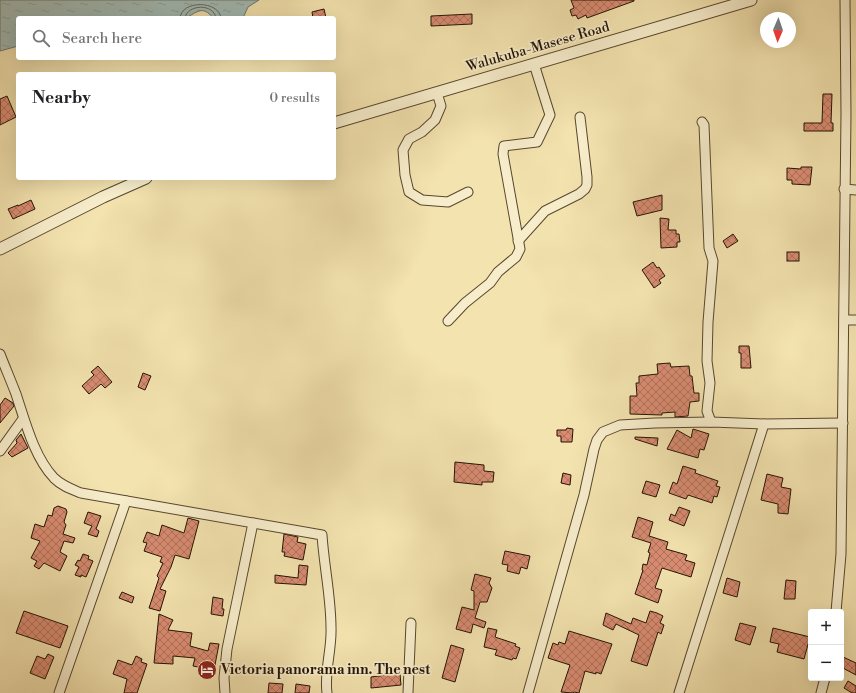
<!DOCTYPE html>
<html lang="en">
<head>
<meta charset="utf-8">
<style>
	body { margin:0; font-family:"Libre Bodoni",serif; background:#f6f6f6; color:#202124 }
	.controls { position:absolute; right:12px; bottom:12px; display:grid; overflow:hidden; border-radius:4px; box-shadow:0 4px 16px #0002 }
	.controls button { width:36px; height:36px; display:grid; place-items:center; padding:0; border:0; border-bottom:1px solid #e0e0e0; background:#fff; color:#202124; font:20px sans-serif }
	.compass { position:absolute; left:760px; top:12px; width:36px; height:36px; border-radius:50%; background:#fff; box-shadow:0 4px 16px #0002; rotate:182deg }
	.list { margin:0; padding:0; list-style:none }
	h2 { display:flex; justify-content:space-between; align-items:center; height:52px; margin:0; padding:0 16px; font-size:17px }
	h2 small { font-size:13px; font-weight:400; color:#757577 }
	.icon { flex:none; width:22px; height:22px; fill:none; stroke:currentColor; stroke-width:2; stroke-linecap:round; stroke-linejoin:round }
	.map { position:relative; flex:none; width:856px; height:693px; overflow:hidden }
	.search { position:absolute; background:#fff; box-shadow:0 4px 16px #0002; left:16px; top:16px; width:320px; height:44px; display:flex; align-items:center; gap:10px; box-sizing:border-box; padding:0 14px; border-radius:4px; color:#757577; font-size:15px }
	.panel { position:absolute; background:#fff; box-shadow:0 4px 16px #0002; left:16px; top:72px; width:320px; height:108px; border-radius:4px }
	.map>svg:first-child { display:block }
</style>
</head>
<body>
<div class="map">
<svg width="856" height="693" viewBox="0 0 856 693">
	<defs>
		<pattern id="water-ripples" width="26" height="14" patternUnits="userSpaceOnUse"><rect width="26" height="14" fill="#a1bbb6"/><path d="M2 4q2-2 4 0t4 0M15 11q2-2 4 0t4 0" fill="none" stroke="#8aa09b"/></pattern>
		<pattern id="building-cross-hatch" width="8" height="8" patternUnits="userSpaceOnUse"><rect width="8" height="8" fill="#d98c72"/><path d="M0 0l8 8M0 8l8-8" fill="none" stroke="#b0715b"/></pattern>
	</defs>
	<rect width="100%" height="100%" fill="#f3e3af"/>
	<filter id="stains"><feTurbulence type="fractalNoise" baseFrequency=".005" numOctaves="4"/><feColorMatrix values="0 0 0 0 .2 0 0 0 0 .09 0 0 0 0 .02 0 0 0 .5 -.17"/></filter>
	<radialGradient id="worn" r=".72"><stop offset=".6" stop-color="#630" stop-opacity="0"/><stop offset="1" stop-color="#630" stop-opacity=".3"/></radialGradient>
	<path fill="url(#water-ripples)" stroke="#6f786f" d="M0,0H259L248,7L243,18H213C203,5 197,12 186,18H18V46L0,51Z"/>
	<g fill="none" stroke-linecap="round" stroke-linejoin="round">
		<g stroke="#62675d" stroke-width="1">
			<path d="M180,18C181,0 219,0 221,18"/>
			<path d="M185,18C187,4 214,3 216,18"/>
		</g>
	</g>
	<g fill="url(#building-cross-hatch)" stroke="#241304">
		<path d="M571,0H634V1L587,18L586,15L578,19L576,15L572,16L570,10L574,8Z"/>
		<path d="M324,9L326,18H313L312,12Z"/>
		<path d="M472,14V24L431,26V16Z"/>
		<path d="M823,94H832L831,123H833V131H804V123H822Z"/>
		<path d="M7,96L16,117L0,125V99Z"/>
		<path d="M801,167H812L810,185L792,184V180H787V168L801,169Z"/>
		<path d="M662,195V210L637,216L633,202Z"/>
		<path d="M31,200L35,209L13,219L8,209L18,205V206Z"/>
		<path d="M660,218L669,219L668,230H676V234H679L680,242H677V247L661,248Z"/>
		<path d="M733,234L738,241L727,248L723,241Z"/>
		<rect x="787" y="252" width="12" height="9"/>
		<path d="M653,262L657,268L659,267L665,276L659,280L661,283L654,288L642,270Z"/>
		<path d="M739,346H749L751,368H741V353H739Z"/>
		<path d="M670,363L671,367L689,366L690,376H692L694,393H699V401L690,402L688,416L675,417V412L662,413V415L630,414V396H637L636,383H639V376L658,374L657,364Z"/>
		<path d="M98,366L112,382L105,388L101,384L89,394L82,386L94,375L91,372Z"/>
		<path d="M143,373L151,376L145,390L138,387Z"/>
		<path d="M5,398L13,403L14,406L0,423V405Z"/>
		<path d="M567,428L573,429L572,442H561V436H557V430H566Z"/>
		<path d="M693,429L709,434L704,450L700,449L698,458L667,449L677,430L691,438Z"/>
		<path d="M21,434L28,448L12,457L8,453L17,443L16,440Z"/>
		<path d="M635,437L658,438L657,446L635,439Z"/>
		<path d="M455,462L484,465V471L494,472L493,482H482V485L454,482Z"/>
		<path d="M683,466L696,470L695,473L718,481L716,486L720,487L717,497L714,496L712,503L688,495L686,499L669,493L673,482L677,484Z"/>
		<path d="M563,473L571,475L570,485L561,483Z"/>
		<path d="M767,474L783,478L781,487L791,489L788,514L778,513V504L761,500Z"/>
		<path d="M646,481L660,485L656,497L642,493Z"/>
		<path d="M58,506L66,509L67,512L64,522L66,525L63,534L75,538L73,543L64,541L60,552L67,556L60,571L44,563L39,569L34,566L37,561L31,558L40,541L31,538L35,524L44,527L48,515L52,516L54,508Z"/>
		<path d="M679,507L690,511L684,526L669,520L671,514L675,516Z"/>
		<path d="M88,512L101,516L96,529L99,531L97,537L88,534L92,526L84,523Z"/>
		<path d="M638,517L653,522L649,536L668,542L666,549L687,555L685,560L695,563L691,577L662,568L655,588L662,590L658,603L635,594L643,570H642L643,564L647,565L650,553L648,552L651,543L632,537Z"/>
		<path d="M188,518L199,521L189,559L175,555L171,567L160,589L166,591L160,611L149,608L159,578L157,576L163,563L160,562L162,557L144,551L147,543L143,542L147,532L159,536L162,525L184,533Z"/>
		<path d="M284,534L298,537L297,542L306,544L303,560L284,556L285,552H282Z"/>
		<path d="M505,551L530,556L527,569L521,567L519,574L507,571L508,565L502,564Z"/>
		<path d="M83,554L89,556L88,559L93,561L86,577L81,575V577L75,575L79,567L75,565L78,560L80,561Z"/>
		<path d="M299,565L308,566L306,585L275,583V575L298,578Z"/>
		<path d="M475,574L491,578L489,583L492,588L487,602H480L475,618L486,622L484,628L473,624L471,633L456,629L462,607L474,610V591L471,590Z"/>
		<path d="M727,578L740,582L737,597L723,593Z"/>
		<path d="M786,580L796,581L795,599H784Z"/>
		<path d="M122,592L134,597L132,603L119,598Z"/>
		<path d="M213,597L223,599L222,609H224L223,616L211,614Z"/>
		<path d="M24,611L68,626L60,648L16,633Z"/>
		<path d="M650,611L657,613L663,616L660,623L664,625L661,634L658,632L647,666L631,661L639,635L616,624L613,630L603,625L606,613L631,624L633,618L646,623Z"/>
		<path d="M159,614L173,620L168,630L192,633L190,646L208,651L210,643L219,644L214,670L193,666L195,658L173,656V664L154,663Z"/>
		<path d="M740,623L756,627L750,645L735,640Z"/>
		<path d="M488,628L497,630L495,637L516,644L515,646L520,648L516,659L513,658L512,660L495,655L497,650L484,647Z"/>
		<path d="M773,628L810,637L804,659L777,652L779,644L770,642Z"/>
		<path d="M569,631L612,644L601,674L596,672V674L585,671L579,693L574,692L573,693L561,692L570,665L548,658L553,643L558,645L559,642L565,644Z"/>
		<path d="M451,645L464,649L455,682L442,678Z"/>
		<path d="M48,654L54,657L45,679L30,673L37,656L45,659Z"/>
		<path d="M136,656L142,659L141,662L147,664L137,693H124L127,679L113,674L118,660L132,665Z"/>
		<path d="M843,657L856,663V675L841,667V661Z"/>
		<path d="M394,674H400L401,685L371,688V677Z"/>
		<path d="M848,681L856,686V693H852L844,688Z"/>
		<path d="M269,683L283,684L282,693H268Z"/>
		<path d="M296,684L310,686L309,693H295Z"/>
	</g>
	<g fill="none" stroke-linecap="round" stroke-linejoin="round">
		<defs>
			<g id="minor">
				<path d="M437,93L441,106L435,120L422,132L409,139L403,150L405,175L409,192L422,200L448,202L468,192"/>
				<path d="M702,122L704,125L709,248L713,261L708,322L707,361L710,383L707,411L711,422"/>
				<path d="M844,189L856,190"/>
				<path d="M518,241L545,211L579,194L585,189L587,185V177L580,117"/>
				<path d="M844,320H856"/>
				<path d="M448,321L465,303L490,283L498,272L516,257L520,249L503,154L504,146L537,142L550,115L534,64"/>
				<path d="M0,354C5,367 11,381 16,394C25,421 34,457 54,478C62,486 71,489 81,493L322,535C324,566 331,597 331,628C332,649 324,672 327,693"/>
				<path d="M0,451L23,419"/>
				<path d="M836,612L841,554L846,114L845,0"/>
				<path d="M59,693L126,501"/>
				<path d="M225,693L224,678L227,649L253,523"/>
				<path d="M408,693L411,623"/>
				<path d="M528,693L584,495L594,449L597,440L603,432L620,425L655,423L711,422L764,424L843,423"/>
				<path d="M679,693L764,424"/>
				<path d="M821,693L825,678"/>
			</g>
			<g id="tertiary">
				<path d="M334,123L751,0"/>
				<path d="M0,249L103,197L146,178"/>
			</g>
		</defs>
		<use href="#minor" stroke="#58472f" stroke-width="11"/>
		<use href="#tertiary" stroke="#58472f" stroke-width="13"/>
		<use href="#minor" stroke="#f7edcb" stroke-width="9"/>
		<use href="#tertiary" stroke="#f7edcb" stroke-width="11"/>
	</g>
	<defs>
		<symbol id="hotel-disc" viewBox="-11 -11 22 22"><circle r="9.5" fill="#8f2418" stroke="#f7edcb"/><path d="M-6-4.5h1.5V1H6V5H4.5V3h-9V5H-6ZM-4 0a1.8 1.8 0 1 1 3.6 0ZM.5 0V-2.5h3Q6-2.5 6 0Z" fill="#fff"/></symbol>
	</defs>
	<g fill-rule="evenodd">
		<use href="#hotel-disc" x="196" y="659" width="22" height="22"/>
	</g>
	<g text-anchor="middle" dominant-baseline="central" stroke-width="3.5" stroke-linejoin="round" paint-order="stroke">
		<g font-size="14" fill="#241304" stroke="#f7edcb">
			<text transform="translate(538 47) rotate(-16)">Walukuba-Masese Road</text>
		</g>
		<g font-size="14" font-weight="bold" fill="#241304" stroke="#f7edcb" text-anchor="start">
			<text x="221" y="670">Victoria panorama inn. The nest</text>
		</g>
	</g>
	<rect width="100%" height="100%" filter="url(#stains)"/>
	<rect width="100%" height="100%" fill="url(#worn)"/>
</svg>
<div class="controls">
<button>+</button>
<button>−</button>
</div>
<svg class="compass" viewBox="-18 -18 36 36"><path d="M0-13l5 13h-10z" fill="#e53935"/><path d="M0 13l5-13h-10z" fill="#757577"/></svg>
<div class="search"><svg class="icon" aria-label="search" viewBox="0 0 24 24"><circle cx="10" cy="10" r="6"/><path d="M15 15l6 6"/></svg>Search here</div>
<section class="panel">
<h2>Nearby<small>0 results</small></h2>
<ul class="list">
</ul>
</section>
</div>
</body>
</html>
